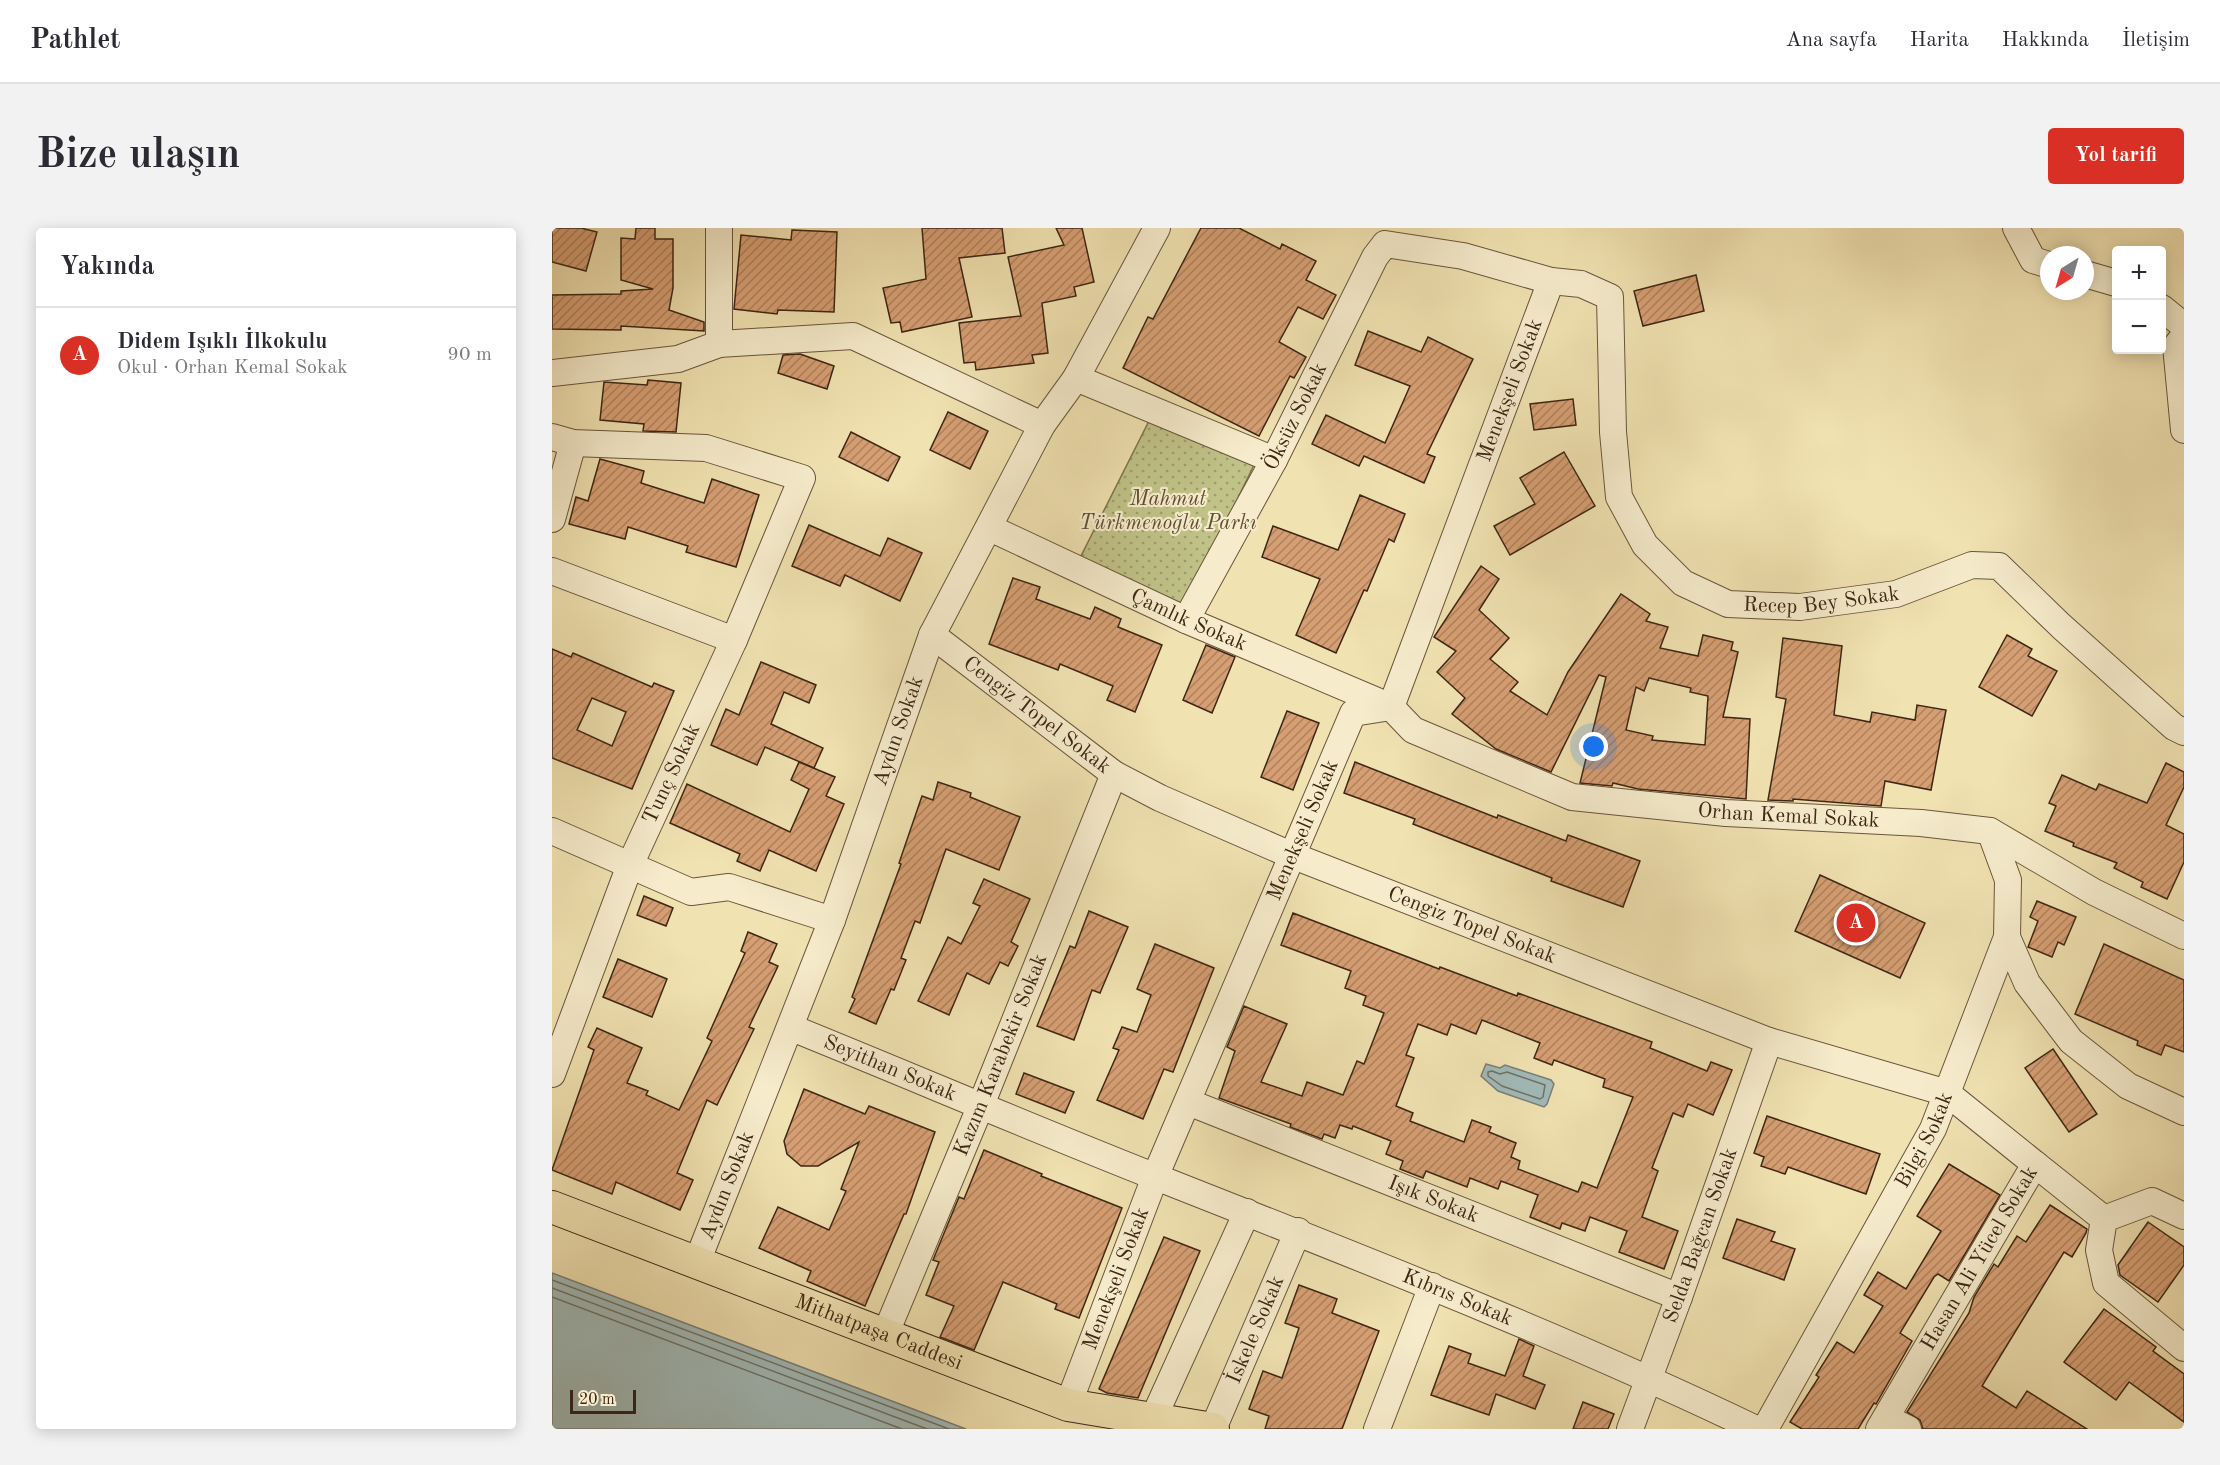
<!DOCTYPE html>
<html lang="tr">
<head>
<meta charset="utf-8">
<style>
	body { margin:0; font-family:"Old Standard TT",serif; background:#f2f2f3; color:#2b2b33 }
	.controls { position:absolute; right:18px; top:18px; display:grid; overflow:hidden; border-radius:6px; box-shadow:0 3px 15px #0003 }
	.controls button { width:54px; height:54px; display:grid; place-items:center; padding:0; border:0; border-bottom:2px solid #e1e1e2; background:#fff; color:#2b2b33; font:30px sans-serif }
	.compass { position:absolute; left:1488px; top:18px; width:54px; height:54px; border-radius:50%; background:#fff; box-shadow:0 3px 15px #0003; rotate:217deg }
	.scale { position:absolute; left:18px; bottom:15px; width:66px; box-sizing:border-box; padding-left:6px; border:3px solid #3d2615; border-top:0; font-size:16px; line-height:21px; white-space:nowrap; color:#3d2615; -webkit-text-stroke:4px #f6eccc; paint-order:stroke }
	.you { position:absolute; left:1042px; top:519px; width:21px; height:21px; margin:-15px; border:4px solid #fff; border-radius:50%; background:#1a73e8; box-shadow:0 0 0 9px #1a73e833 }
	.badge { display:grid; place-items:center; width:39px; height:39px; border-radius:50%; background:#d93025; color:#fff; font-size:20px; font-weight:700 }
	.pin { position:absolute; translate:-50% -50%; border:3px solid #fff; box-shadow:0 2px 6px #0006 }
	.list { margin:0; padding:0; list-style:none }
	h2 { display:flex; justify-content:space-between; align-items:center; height:78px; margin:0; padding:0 24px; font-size:26px }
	h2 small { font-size:20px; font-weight:400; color:#7c7c81 }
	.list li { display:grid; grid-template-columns:39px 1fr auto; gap:18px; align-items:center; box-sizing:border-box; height:96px; padding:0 24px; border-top:2px solid #e1e1e2 }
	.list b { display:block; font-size:22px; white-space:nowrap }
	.list p { margin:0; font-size:20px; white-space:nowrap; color:#7c7c81 }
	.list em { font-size:20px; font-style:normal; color:#7c7c81 }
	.map { position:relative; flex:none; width:1632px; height:1201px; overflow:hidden; border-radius:6px }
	header { display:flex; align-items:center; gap:36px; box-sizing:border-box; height:84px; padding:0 30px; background:#fff; border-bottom:2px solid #e1e1e2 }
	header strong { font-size:28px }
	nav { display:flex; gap:33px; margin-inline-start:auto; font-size:21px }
	.intro { display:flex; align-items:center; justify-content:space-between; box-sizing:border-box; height:144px; padding:0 36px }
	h1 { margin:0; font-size:42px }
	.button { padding:15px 27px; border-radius:6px; background:#d93025; color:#fff; font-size:21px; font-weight:700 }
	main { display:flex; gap:36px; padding:0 36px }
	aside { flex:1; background:#fff; border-radius:6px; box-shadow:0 3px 15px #0003 }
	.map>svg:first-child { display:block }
</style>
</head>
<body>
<header>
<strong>Pathlet</strong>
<nav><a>Ana sayfa</a><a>Harita</a><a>Hakkında</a><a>İletişim</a></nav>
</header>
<div class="intro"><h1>Bize ulaşın</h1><a class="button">Yol tarifi</a></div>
<main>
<aside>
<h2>Yakında<small></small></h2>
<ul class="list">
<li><span class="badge">A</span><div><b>Didem Işıklı İlkokulu</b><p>Okul · Orhan Kemal Sokak</p></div><em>90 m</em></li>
</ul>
</aside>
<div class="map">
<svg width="1632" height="1201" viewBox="0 0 1632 1201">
	<defs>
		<pattern id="park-dots" width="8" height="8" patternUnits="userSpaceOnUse" patternTransform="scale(1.5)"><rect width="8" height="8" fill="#c0c287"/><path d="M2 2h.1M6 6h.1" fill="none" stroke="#9d9d6d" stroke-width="1.8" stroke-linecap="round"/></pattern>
		<pattern id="building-hatch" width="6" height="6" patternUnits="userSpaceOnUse" patternTransform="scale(1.5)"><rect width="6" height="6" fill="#d69f73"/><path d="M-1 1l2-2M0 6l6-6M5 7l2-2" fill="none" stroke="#af815d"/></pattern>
	</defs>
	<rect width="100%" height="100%" fill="#f1e2b1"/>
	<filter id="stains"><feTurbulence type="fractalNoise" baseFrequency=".00333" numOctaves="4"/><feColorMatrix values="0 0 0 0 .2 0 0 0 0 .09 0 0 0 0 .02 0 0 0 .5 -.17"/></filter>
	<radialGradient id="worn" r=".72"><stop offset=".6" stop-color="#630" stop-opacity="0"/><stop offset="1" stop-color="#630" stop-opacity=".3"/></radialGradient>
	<path fill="url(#park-dots)" stroke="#7e744e" stroke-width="1.5" d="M600,187L705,231L633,378L527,332Z"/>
	<g fill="#a1bab8" stroke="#797f77" stroke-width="1.5">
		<path d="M934,836L948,840L953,837L999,852L1002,856L995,876L992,879L946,863L929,848Z"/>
		<path d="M0,1045L414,1201H0Z"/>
	</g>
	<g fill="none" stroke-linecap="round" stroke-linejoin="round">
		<g stroke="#6f7066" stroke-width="1.5">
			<path d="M940,843L948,846L955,844L993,857L991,869L988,871L950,858L936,848V844Z"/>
			<path d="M0,1052L397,1201"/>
			<path d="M0,1060L375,1201"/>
			<path d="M0,1069L350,1201"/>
		</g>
	</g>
	<g fill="url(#building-hatch)" stroke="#3d2615" stroke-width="1.5" fill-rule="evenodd">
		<path d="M0,0H29L45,4L34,43L0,34Z"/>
		<path d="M84,0H103V11H121V60L117,82L152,94V103L69,98V102L0,101V67L69,66V63L101,61L69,52V10L83,11Z"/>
		<path d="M370,0H450L453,25L407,30L420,89L350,104L348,94L339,95L331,60L374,51Z"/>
		<path d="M504,0H530L542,54L522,59L524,68L490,75L496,125L480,127L482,135L424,142L423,134L412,135L407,95L469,88L456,29L512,17Z"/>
		<path d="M649,0H687L728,21L730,16L764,33L754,52L784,67L771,91L746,79L727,114L754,129L742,150L738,148L707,208L571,140L596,89L601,91Z"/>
		<path d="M240,2L285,4L282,84L226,82L225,86L182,81L189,7L239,12Z"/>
		<path d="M1144,47L1152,83L1091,98L1082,63Z"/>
		<path d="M816,103L869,124L876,109L921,131L875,226L883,229L872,255L812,228L807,238L760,216L774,187L833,215L858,158L803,137Z"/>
		<path d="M248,126L282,138L275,161L226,145L231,127Z"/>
		<path d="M96,152L129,155L124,204L91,203L92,196L48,192L52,154L95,157Z"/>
		<path d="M1021,171L1024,197L982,202L978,176Z"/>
		<path d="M396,184L436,203L418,241L378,222Z"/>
		<path d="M299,204L348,229L336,253L287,229Z"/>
		<path d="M1012,224L1043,278L958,327L942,298L983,276L968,250Z"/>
		<path d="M48,231L92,243L89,255L152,275L160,251L207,267L184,339L134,324L136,318L76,299L73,311L17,296L24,269L36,273Z"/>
		<path d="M808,267L853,286L842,314L837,311L815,363L812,362L784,425L744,407L768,351L710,329L721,298L786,322Z"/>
		<path d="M257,297L328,328L336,310L370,325L348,373L293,347L288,358L240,338Z"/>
		<path d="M929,338L947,351L927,382L957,410L938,431L966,454L958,463L995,487L1016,444L1069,366L1098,386L1094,393L1116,399L1108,420L1146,428L1151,407L1181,414L1179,422L1186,424L1171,489L1198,491L1194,571L1086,561L1061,555L1060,558L1028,555L1054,449L1047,447L999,544L944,521L900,486L913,470L885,444L904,423L882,409ZM1097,450L1139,460L1138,464L1156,468L1153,517L1100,512L1101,508L1074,502L1084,459L1092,463Z"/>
		<path d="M461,350L488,359L484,371L538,391L543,379L569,391L566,399L610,417L583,484L555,472L561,458L508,436L506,442L437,416Z"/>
		<path d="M1455,407L1480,421L1476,428L1505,443L1480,488L1427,459Z"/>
		<path d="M1231,410L1290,418L1282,487L1318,494L1320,484L1363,492L1365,477L1394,482L1379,562L1333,553L1329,578L1241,571V573L1216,572L1234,471L1224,469Z"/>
		<path d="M654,417L683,429L660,485L631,472Z"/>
		<path d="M0,421L19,429L21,425L100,459L102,455L122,463L80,561L0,530ZM40,470L74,484L60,518L25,502Z"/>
		<path d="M209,434L264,457L257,475L232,464L219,496L271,520L262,540L213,519L205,537L159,517L174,481L187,487Z"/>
		<path d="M735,483L767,495L741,562L709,549Z"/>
		<path d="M247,534L283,549L274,568L292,576L264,643L217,622L208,643L185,633L188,626L118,595L135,556L238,604L257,561L239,552Z"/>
		<path d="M803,534L945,590L946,587L1014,613L1016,607L1088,633L1071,679L999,653L1000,650L861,596L863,591L792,565Z"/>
		<path d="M1614,535L1632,544V559L1614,597L1632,606V634L1615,671L1589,659L1591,654L1562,640L1565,635L1521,618L1522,615L1493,603L1504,578L1497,575L1510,547L1544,562L1547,556L1595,575Z"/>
		<path d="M386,554L419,565L418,569L468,589L447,642L394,621L368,695L363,693L349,730L354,732L342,762L339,761L324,796L297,784L303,771L300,769L349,636L347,635L370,568L381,572Z"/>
		<path d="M1268,647L1373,695L1348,750L1243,703Z"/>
		<path d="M432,651L478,671L459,714L466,718L456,738L448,734L437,756L415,745L397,787L366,773L396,709L409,716L428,678L421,675Z"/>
		<path d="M92,668L121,680L114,698L85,687Z"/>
		<path d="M1485,673L1524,689L1512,717L1506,714L1500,729L1476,719L1486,693L1478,689Z"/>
		<path d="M537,683L576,699L548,765L540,762L522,812L485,798L518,718L523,720Z"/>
		<path d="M741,685L887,741L888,739L965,768L966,765L1100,814L1098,820L1155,843L1159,834L1180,842L1161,887L1136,876L1131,889L1121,885L1100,940L1106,943L1090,989L1126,1003L1112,1041L1067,1024L1075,1003L1038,989L1033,1003L1010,995L1008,1001L978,989L986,967L949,953L946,961L918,950L915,959L874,943L871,950L848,941L851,933L834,926L839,913L801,898L800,901L788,897L783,910L772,906L770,911L738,899L739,896L667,870L683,823L675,819L692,778L735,796L709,854L750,868L755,854L791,867L805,833L812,836L832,785L811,777L814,768L793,760L799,743L729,717ZM930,792L988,815L982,830L1000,837L1002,832L1053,851L1051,859L1081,869L1045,960L1030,954L1026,964L966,941L968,933L959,929L964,915L937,904L939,899L920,892L912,914L858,893L861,885L844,878L862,830L854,827L866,796L895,807L899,796L924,806Z"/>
		<path d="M196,704L225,716L217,734L226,738L197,799L202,801L165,877L155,872L125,945L141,952L128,982L64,954L60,966L0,942L42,822L36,819L45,800L90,820L75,855L96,863L94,867L127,882L160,813L155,810L193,725L189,723Z"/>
		<path d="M603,716L662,740L621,844L612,841L591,891L545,872L567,822L561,820L570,799L585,804L599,767L585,761Z"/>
		<path d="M1552,716L1632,752V824L1613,817L1609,827L1585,817L1586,813L1523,786Z"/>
		<path d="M66,731L115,751L100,789L51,769Z"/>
		<path d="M1501,821L1545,886L1517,904L1473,840Z"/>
		<path d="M472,845L522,864L513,885L464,866Z"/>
		<path d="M252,861L313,886L317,878L383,904L354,986H352L313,1078L255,1053L259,1043L207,1020L226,979L277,1002L294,963L289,961L307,914L266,938H249L235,926L232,913Z"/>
		<path d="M1215,888L1328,926L1314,966L1236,939L1233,946L1209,938L1212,929L1202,925Z"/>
		<path d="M432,922L490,946L489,948L570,980L527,1090L503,1081L505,1076L451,1054L422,1122L388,1109L402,1078L374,1067L387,1034L381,1032L407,969L412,971Z"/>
		<path d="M1397,936L1448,967L1397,1053L1386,1046L1382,1049L1348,1105L1360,1113L1324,1176L1322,1175L1306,1201H1250L1238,1194L1267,1149L1264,1147L1285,1114L1302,1125L1331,1078L1312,1067L1326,1044L1354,1061L1389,1003L1365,988Z"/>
		<path d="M1498,977L1535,1001L1534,1005L1520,1029L1512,1024L1430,1158L1464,1180L1475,1163L1535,1201H1371L1368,1192L1355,1184L1417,1085L1422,1069L1442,1036L1446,1039L1465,1008L1474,1014Z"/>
		<path d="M1185,991L1223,1004L1219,1013L1243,1021L1232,1052L1171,1030Z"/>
		<path d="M1596,994L1632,1019V1037L1606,1074L1568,1047L1566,1037Z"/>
		<path d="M612,1009L648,1023L586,1170L555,1165L547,1161Z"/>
		<path d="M747,1057L785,1071L780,1085L827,1103L790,1201H713L717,1188L697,1181L711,1143L730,1150L747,1100L733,1095Z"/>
		<path d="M1552,1081L1604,1119L1601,1123L1632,1146V1194L1577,1154L1564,1172L1512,1134Z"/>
		<path d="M967,1111L982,1118L971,1148L993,1157L983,1181L944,1166L937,1187L879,1167L897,1118L919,1126L916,1135L953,1148Z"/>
		<path d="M1031,1174L1062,1186L1056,1201H1021Z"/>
	</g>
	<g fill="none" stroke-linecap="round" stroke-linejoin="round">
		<defs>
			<g id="minor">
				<path d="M1464,0L1481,32L1497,37"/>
				<path d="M1533,46L1564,55"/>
				<path d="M1610,80L1632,98"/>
				<path d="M1632,108L1624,118L1632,202"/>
				<path d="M167,116L301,108L490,197"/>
				<path d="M0,145L126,131L167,116V0"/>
				<path d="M524,150L722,232"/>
				<path d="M0,209L21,215L154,220L250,250L182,412L78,637L0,846"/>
				<path d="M0,291L21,215"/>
				<path id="s1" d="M438,300L634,392L839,479L861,502L1020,569L1174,585L1369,595L1438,603L1542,664L1632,708"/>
				<path d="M0,343L182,412"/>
				<path id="s2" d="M634,392L722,232L823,29L833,16L911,28L999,53L1029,56L1058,69L1061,204L1067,269L1093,317L1131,355L1176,376L1248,379L1344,366L1420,337L1447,338L1509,398L1622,499L1632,504"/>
				<path id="s3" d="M380,407L562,546L608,570L739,627L1217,813L1395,865L1483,936"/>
				<path d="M0,603L139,664L177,659L280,692"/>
				<path d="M1455,709L1475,755L1519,813L1576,858L1632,884"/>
				<path id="s4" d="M240,800C361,849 482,901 604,949C806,1029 1008,1107 1204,1201"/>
				<path id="s5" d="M636,874L1127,1069"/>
				<path d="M1632,988L1600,973L1552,991L1547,1022L1554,1055L1632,1120"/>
				<path id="s6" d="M145,1034L280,692L380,407L490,197L524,150L605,0"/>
				<path id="s7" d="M333,1107L429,877L562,546"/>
				<path id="s8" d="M516,1177L603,949L801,485L839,479L999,53"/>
				<path d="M602,1189L695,984"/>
				<path d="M1334,1190L1356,1201"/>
				<path id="s9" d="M661,1201L746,1003"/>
				<path d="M825,1201L880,1058"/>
				<path id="s10" d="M1078,1201L1127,1069L1217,813"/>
				<path id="s11" d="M1213,1201L1381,901L1455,709L1456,652L1438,603"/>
				<path id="s12" d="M1327,1201L1483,936L1552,991"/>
			</g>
			<g id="major">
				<path id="s13" d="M0,979L516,1177L661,1201"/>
			</g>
		</defs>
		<use href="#minor" stroke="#6a553c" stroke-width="28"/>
		<use href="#major" stroke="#3d2615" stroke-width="34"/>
		<use href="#minor" stroke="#f6eccc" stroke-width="26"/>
		<use href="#major" stroke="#f1e2b1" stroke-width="32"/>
	</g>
	<g text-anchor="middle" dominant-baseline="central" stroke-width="4.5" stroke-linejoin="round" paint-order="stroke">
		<g font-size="21" fill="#3d2615" stroke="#f6eccc">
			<text stroke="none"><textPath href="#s8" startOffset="1125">Menekşeli Sokak</textPath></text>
			<text stroke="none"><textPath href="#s2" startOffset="231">Öksüz Sokak</textPath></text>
			<text stroke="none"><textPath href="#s2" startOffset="1110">Recep Bey Sokak</textPath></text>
			<text stroke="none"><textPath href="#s1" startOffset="219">Çamlık Sokak</textPath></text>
			<text stroke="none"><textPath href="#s3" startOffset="132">Cengiz Topel Sokak</textPath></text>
			<text stroke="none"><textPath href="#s6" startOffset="568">Aydın Sokak</textPath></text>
			<text transform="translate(120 546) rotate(-65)">Tunç Sokak</text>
			<text stroke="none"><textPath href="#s1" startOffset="861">Orhan Kemal Sokak</textPath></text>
			<text stroke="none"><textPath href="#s8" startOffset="621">Menekşeli Sokak</textPath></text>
			<text stroke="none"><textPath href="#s3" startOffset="618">Cengiz Topel Sokak</textPath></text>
			<text stroke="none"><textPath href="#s7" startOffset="303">Kazım Karabekir Sokak</textPath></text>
			<text stroke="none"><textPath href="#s4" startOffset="106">Seyithan Sokak</textPath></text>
			<text stroke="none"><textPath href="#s11" startOffset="330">Bilgi Sokak</textPath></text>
			<text stroke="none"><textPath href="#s6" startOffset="82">Aydın Sokak</textPath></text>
			<text stroke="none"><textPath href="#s5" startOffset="264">Işık Sokak</textPath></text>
			<text stroke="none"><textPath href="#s10" startOffset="206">Selda Bağcan Sokak</textPath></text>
			<text stroke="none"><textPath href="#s12" startOffset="198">Hasan Ali Yücel Sokak</textPath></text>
			<text stroke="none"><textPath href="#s8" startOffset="135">Menekşeli Sokak</textPath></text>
			<text stroke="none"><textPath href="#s4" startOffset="718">Kıbrıs Sokak</textPath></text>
			<text stroke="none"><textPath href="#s9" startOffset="108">İskele Sokak</textPath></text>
			<text stroke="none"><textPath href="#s13" startOffset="350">Mithatpaşa Caddesi</textPath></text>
		</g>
		<g font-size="21" font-style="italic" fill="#5e4d32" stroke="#f6eccc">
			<text x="616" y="271">Mahmut<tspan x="616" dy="24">Türkmenoğlu Parkı</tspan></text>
		</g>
	</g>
	<rect width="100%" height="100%" filter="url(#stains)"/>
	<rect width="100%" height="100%" fill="url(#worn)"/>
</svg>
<div class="controls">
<button>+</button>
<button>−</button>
</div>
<svg class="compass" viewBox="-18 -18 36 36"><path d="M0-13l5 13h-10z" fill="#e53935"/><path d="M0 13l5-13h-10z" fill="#7c7c81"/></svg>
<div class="scale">20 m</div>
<div class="you"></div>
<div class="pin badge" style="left:1304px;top:695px">A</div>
</div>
</main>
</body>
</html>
